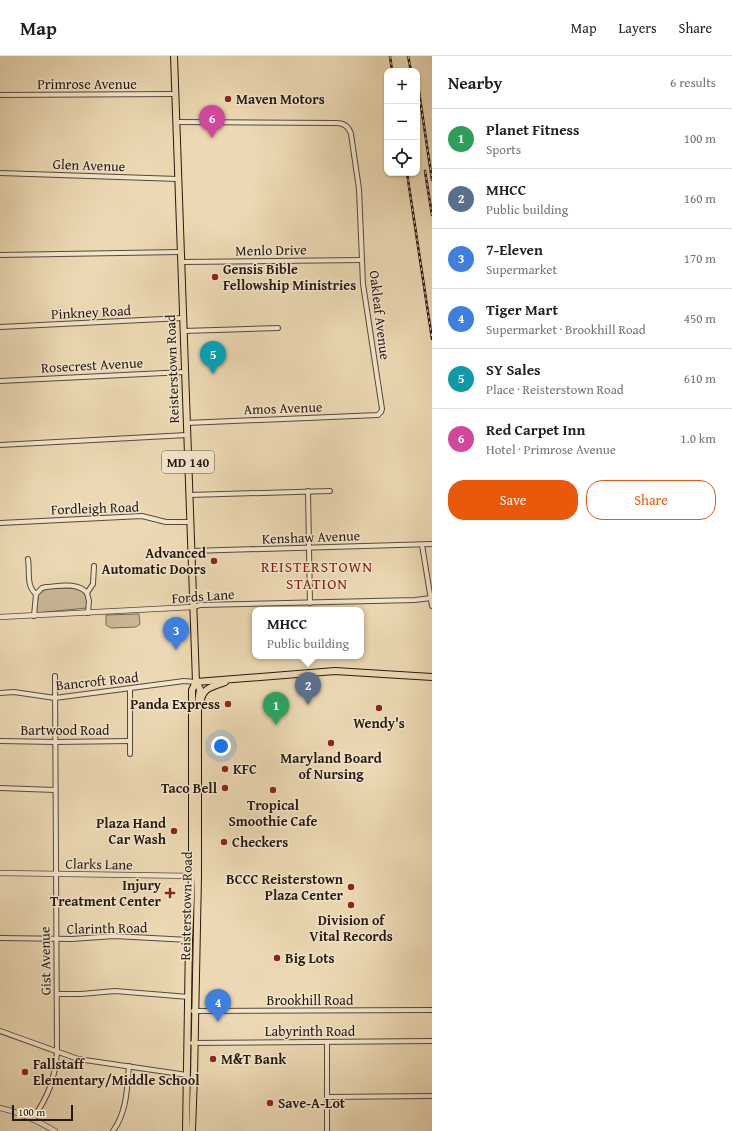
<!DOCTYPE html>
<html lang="en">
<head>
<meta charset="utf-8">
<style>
	body { margin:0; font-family:"Gentium Book Plus",serif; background:#f2f2f2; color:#202124 }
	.controls { position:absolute; right:12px; top:12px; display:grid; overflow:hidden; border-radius:8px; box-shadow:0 1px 3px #0004 }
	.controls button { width:36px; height:36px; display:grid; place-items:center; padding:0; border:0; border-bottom:1px solid #e0e0e0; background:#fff; color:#202124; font:20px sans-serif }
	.scale { position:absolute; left:12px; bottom:10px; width:61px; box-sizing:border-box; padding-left:4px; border:2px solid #261910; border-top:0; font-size:11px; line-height:14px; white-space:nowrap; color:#261910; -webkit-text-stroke:3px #f3e6ce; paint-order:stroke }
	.you { position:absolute; left:221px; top:690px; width:14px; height:14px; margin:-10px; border:3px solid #fff; border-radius:50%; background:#1a73e8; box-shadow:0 0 0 6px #1a73e833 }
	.badge { display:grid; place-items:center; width:26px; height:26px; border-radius:50%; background:#ea580c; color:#fff; font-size:13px; font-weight:700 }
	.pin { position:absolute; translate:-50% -33px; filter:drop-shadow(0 1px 2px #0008) }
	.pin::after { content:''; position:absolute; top:21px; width:14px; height:12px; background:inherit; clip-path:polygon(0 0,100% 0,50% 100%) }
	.popup { position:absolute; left:252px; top:551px; width:112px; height:52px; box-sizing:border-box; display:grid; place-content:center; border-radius:8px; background:#fff; filter:drop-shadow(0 1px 3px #0005); font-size:13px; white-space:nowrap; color:#757577 }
	.popup b { font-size:15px; color:#202124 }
	.popup::after { content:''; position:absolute; left:50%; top:100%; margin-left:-8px; border:8px solid transparent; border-top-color:#fff }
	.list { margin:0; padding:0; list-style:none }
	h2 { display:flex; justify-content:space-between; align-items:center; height:52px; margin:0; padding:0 16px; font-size:17px }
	h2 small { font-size:13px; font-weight:400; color:#757577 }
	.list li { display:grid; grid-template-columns:26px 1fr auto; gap:12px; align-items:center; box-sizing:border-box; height:60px; padding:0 16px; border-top:1px solid #e0e0e0 }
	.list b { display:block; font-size:15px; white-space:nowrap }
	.list p { margin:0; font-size:13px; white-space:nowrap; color:#757577 }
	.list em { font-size:13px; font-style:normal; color:#757577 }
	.actions { display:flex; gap:8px; padding:12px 16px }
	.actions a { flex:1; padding:9px 0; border:1px solid #ea580c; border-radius:16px; text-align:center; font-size:14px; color:#ea580c }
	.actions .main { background:#ea580c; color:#fff }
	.icon { flex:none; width:22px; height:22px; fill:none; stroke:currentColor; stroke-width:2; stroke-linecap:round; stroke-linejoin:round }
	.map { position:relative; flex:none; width:432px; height:1075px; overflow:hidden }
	header { display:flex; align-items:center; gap:24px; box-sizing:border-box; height:56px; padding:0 20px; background:#fff; border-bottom:1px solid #e0e0e0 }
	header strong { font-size:19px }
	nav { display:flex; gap:22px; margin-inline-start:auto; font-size:14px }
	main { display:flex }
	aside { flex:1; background:#fff }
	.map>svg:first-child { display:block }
</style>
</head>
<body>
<header>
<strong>Map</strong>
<nav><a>Map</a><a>Layers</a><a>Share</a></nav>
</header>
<main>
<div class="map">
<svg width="432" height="1075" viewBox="0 0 432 1075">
	<rect width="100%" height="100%" fill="#ecd9b3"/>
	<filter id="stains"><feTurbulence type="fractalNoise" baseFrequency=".005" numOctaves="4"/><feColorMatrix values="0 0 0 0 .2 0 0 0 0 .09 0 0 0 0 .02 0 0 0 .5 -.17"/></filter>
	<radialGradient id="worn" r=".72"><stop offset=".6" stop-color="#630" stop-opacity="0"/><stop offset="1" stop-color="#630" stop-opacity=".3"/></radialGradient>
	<g fill="#cab897" stroke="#786854">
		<path d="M47,532H80C86,538 88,543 87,552L35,557L39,538Z"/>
		<path d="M139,558L140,568L136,571L111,572L106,569V559Z"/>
	</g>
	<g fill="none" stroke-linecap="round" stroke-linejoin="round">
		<defs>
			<g id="minor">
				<path d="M0,39L175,38"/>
				<path d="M176,66L336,67C344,67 349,71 351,78L359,133L363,228L382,353L381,356L378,359L186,367"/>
				<path d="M0,117L178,123"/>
				<path d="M0,199L180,196"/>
				<path d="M181,206L362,204"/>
				<path d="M0,271L183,262"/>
				<path d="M183,275L278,272"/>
				<path d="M0,325L185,316"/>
				<path d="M0,389L187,379"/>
				<path d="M308,435L310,547"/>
				<path d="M189,439L330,435"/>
				<path d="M0,467L142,460L166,466H190"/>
				<path d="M422,489L432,550"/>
				<path d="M191,495L432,488"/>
				<path d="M28,503C30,516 26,530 36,538L34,560"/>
				<path d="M36,538L42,532L46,531C60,530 78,526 87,537"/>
				<path d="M193,551L200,549L415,544L431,542"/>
				<path d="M88,557L89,545L87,537L93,528L94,510"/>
				<path d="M130,633V698"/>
				<path d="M0,637L14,636L55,642L184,625L196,626"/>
				<path d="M0,685L55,686L130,685"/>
				<path d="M0,732L55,734"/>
				<path d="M0,882L72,883L114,880L189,884"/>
				<path d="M57,938H81L115,935L189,941"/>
				<path d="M193,955L432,954"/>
				<path d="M0,975L78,1003L187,1019"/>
				<path d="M327,986V1075"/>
				<path d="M192,987L432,985"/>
				<path d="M327,1041L432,1040"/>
				<path d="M33,1063C48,1040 55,1024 57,996L55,620"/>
				<path d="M113,1075C127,1056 127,1032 129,1010"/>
			</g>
			<g id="tertiary">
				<path d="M0,561L193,551"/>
				<path d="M0,817L195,820"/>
				<path d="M0,1052C19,1056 38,1065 55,1075"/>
			</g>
			<g id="primary">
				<path d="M174,0L196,626L192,634V820L189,884L186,1075"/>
				<path d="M196,626L335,615L432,621"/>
				<path d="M201,644C203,631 215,630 225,626"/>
				<path d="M192,1075L194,1020L198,820V647L200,633L196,626"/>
			</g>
		</defs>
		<use href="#minor" stroke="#584939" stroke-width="6"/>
		<use href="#tertiary" stroke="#584939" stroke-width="6"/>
		<use href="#primary" stroke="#261910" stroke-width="8"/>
		<use href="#minor" stroke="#f3e6ce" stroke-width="4"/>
		<use href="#tertiary" stroke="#f3e6ce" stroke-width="4.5"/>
		<use href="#primary" stroke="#ecd9b3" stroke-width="6"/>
		<defs>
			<g id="rail">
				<path d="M390,0L392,15"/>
				<path d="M408,0L411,15"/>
				<path d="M417,22L432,124"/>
				<path d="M425,115L432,159"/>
				<path d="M407,117L432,283"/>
			</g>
		</defs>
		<use href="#rail" stroke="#261910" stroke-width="2.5"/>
		<use href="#rail" stroke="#f3e6ce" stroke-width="1" stroke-dasharray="3" stroke-linecap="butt"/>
	</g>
	<g fill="#8f2418" stroke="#f3e6ce" stroke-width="1.5">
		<circle cx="228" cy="43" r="4"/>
		<circle cx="215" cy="221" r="4"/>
		<circle cx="214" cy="505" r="4"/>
		<circle cx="228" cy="648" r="4"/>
		<circle cx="379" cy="652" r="4"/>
		<circle cx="331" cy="687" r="4"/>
		<circle cx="225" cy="713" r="4"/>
		<circle cx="225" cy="732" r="4"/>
		<circle cx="273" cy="734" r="4"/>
		<circle cx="174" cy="775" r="4"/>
		<circle cx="224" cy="786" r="4"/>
		<circle cx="351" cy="831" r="4"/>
		<path d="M168 831h4v4h4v4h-4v4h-4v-4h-4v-4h4z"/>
		<circle cx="351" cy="849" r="4"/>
		<circle cx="277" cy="902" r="4"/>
		<circle cx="213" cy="1003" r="4"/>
		<circle cx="25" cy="1016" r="4"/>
		<circle cx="270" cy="1047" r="4"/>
	</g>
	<g text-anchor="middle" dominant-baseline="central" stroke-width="3" stroke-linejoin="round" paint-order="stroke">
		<rect fill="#f3e6ce" stroke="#645649" stroke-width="1" x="162" y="395" width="52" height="22" rx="3"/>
		<g font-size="13" font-weight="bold" fill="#261910">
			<text x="188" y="406">MD 140</text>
		</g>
		<g font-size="14" fill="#261910" stroke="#f3e6ce">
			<text x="87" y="28">Primrose Avenue</text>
			<text transform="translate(89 109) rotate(2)">Glen Avenue</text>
			<text transform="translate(271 194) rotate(-1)">Menlo Drive</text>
			<text transform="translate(91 256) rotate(-3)">Pinkney Road</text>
			<text transform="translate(380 259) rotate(83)">Oakleaf Avenue</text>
			<text transform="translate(92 309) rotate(-3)">Rosecrest Avenue</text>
			<text transform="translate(172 313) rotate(-92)">Reisterstown Road</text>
			<text transform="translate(283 352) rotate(-2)">Amos Avenue</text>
			<text transform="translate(95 452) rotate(-2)">Fordleigh Road</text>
			<text transform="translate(311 481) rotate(-2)">Kenshaw Avenue</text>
			<text transform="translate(203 540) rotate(-4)">Fords Lane</text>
			<text transform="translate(97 625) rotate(-6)">Bancroft Road</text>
			<text x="65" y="674">Bartwood Road</text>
			<text transform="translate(99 808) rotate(1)">Clarks Lane</text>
			<text transform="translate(186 850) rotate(-89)">Reisterstown Road</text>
			<text transform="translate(107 872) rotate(-1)">Clarinth Road</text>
			<text transform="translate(45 905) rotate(-91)">Gist Avenue</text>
			<text x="310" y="944">Brookhill Road</text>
			<text x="310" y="975">Labyrinth Road</text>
		</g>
		<g font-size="14" font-weight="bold" fill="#261910" stroke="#f3e6ce" text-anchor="start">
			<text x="236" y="43">Maven Motors</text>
			<text x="223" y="213">Gensis Bible<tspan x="223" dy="16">Fellowship Ministries</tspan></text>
			<text x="206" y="497" text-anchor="end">Advanced<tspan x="206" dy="16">Automatic Doors</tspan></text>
			<text x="220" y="648" text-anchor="end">Panda Express</text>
			<text x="379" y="667" text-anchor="middle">Wendy's</text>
			<text x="331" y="702" text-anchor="middle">Maryland Board<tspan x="331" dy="16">of Nursing</tspan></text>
			<text x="233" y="713">KFC</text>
			<text x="217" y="732" text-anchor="end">Taco Bell</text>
			<text x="273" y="749" text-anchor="middle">Tropical<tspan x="273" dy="16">Smoothie Cafe</tspan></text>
			<text x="166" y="767" text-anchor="end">Plaza Hand<tspan x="166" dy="16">Car Wash</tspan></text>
			<text x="232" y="786">Checkers</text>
			<text x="343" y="823" text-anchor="end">BCCC Reisterstown<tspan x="343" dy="16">Plaza Center</tspan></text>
			<text x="161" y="829" text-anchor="end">Injury<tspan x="161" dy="16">Treatment Center</tspan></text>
			<text x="351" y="864" text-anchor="middle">Division of<tspan x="351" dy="16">Vital Records</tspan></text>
			<text x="285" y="902">Big Lots</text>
			<text x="221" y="1003">M&amp;T Bank</text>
			<text x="33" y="1008">Fallstaff<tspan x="33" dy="16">Elementary/Middle School</tspan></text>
			<text x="278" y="1047">Save-A-Lot</text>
		</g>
		<g font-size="15" letter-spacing="1" fill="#7a1f14" stroke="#f3e6ce">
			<text x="317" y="510">REISTERSTOWN<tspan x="317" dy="17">STATION</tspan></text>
		</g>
	</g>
	<rect width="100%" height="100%" filter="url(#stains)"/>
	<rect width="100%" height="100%" fill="url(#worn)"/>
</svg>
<div class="controls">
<button>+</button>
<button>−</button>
<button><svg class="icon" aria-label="locate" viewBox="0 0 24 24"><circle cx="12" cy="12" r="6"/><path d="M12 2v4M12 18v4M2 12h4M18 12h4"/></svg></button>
</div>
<div class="scale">100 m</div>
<div class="you"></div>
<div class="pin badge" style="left:276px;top:669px;background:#2e9e5b">1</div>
<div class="pin badge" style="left:308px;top:649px;background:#5c6f8a">2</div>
<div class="popup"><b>MHCC</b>Public building</div>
<div class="pin badge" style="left:176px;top:594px;background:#3f7fe0">3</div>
<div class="pin badge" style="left:218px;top:966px;background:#3f7fe0">4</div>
<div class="pin badge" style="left:213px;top:318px;background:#0f9aa8">5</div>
<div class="pin badge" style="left:212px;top:82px;background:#d1479c">6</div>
</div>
<aside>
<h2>Nearby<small>6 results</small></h2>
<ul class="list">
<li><span class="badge" style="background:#2e9e5b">1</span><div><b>Planet Fitness</b><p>Sports</p></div><em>100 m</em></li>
<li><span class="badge" style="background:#5c6f8a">2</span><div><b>MHCC</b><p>Public building</p></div><em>160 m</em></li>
<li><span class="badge" style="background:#3f7fe0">3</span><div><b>7-Eleven</b><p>Supermarket</p></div><em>170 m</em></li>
<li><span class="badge" style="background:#3f7fe0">4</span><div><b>Tiger Mart</b><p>Supermarket · Brookhill Road</p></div><em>450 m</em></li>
<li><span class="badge" style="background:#0f9aa8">5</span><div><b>SY Sales</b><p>Place · Reisterstown Road</p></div><em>610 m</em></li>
<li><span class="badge" style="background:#d1479c">6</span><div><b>Red Carpet Inn</b><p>Hotel · Primrose Avenue</p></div><em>1.0 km</em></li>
</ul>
<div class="actions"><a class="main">Save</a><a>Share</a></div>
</aside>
</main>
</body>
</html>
